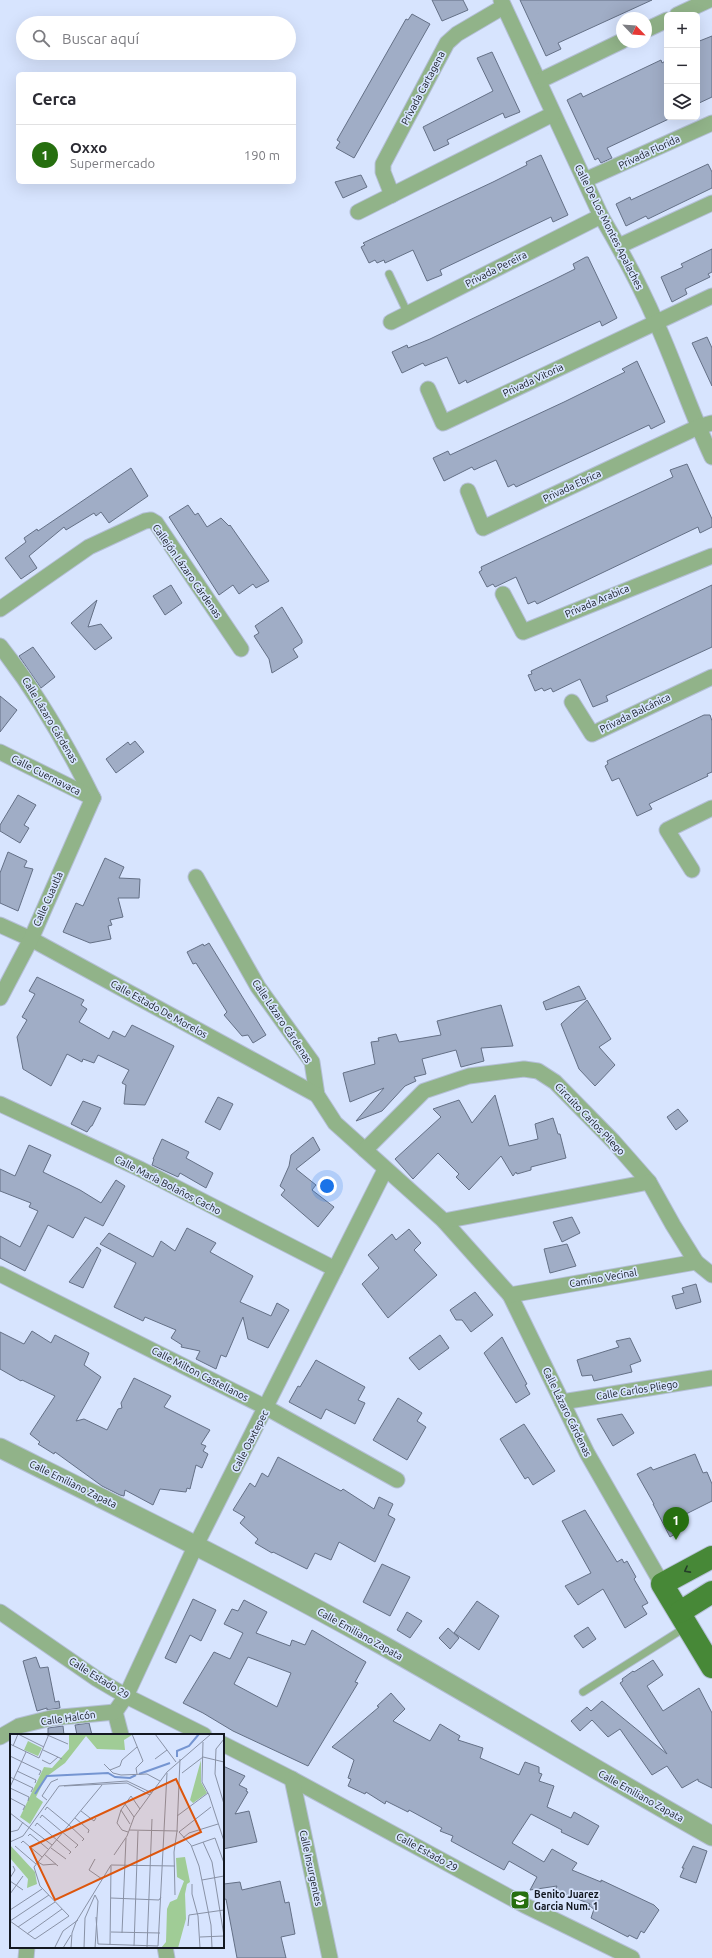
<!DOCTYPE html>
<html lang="es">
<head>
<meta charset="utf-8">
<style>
	body { margin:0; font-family:Ubuntu,sans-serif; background:#f2f2f3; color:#2b2b33 }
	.controls { position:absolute; right:12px; top:12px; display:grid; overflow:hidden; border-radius:6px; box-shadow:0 4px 16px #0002 }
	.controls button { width:36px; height:36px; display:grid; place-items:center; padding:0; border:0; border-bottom:1px solid #e1e1e2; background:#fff; color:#2b2b33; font:20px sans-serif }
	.compass { position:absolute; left:616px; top:12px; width:36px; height:36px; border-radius:50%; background:#fff; box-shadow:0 4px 16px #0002; rotate:115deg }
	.you { position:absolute; left:327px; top:1186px; width:14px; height:14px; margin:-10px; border:3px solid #fff; border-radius:50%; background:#1a73e8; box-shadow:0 0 0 6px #1a73e833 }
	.badge { display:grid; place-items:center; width:26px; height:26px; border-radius:50%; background:#266f0f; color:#fff; font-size:13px; font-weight:700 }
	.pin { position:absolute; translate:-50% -33px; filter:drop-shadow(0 1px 2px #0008) }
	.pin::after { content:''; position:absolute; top:21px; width:14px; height:12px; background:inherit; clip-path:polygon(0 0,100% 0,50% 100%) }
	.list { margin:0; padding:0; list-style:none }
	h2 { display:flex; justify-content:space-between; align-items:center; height:52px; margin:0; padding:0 16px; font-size:17px }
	h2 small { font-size:13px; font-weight:400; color:#7c7c81 }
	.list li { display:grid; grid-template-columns:26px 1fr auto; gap:12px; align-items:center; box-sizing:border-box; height:60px; padding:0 16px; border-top:1px solid #e1e1e2 }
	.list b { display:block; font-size:15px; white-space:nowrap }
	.list p { margin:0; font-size:13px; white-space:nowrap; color:#7c7c81 }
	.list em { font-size:13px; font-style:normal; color:#7c7c81 }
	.icon { flex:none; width:22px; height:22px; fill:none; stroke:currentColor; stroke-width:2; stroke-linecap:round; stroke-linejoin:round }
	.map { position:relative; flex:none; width:712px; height:1958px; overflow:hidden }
	.search { position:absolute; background:#fff; box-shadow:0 4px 16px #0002; left:16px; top:16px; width:280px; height:44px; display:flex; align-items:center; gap:10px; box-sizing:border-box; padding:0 14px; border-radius:22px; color:#7c7c81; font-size:15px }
	.panel { position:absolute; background:#fff; box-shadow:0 4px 16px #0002; left:16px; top:72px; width:280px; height:112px; border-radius:6px }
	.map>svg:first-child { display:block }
</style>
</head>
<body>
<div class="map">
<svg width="712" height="1958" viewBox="0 0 712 1958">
	<rect width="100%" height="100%" fill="#d7e4fe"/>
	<g fill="#a0adc6" stroke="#647086" fill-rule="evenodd">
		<path d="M432,0H463L468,10L442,21Z"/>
		<path d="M520,0H652L558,43L561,49L546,56Z"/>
		<path d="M412,14L430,24L354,158L336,148L340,142L337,140L406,19L408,20Z"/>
		<path d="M712,36V97L697,104V42Z"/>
		<path d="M492,52L520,112L505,118L503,113L447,140L449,144L434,151L423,127L493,91L477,58Z"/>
		<path d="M661,60L662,63L667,60V117H673L607,148L612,158L601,163L598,158L595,160L567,100L581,93L583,97Z"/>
		<path d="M541,155L568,215L553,222L551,217L440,270L442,275L427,281L413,250L385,263L384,260L377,263L375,260L369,263L361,247L365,245L363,243L493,182L527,165L526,162Z"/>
		<path d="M708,164L712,172V188L648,219L646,216L626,226L616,204L630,197L631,200Z"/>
		<path d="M361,175L367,187L343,198L335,182Z"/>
		<path d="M712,249V272L708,274L710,277L685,289L687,294L672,302L661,277L683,267L681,264Z"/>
		<path d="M586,257H588L617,318L602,326L600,321L467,383L466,380L459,384L447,357L425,366L423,363L402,373L392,352L407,345L408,348L430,339L553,280L575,269L573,264Z"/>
		<path d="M707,337L712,348V386L692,343Z"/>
		<path d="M637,361L665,422L651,429L649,425L516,487L514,484L508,487L496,460L474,470L472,467L444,481L433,458L448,451L450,455L564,402L625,372L622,369Z"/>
		<path d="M687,464L712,519V527L700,533L698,527L537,604L535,601L528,604L516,577L495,587L493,584L487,587L479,572L482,570L481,567L673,477L670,470Z"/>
		<path d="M131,468L148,496L109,523L101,512L96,516L94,513L66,530L64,527L29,556L37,568L21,579L5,558L26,542L24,538L37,529L38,531Z"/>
		<path d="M188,505L195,515L198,513L207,527L221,518L229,526L230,525L269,581L256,588L253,584L239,594L233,585L219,595L169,517Z"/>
		<path d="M171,585L182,603L165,615L153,596Z"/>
		<path d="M712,585V647L606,696L608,701L593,707L580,679L553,692L551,688L544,691L542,688L535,691L528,675L532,674L531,671Z"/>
		<path d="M97,600L88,627L101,624L112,638L95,650L71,623Z"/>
		<path d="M282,607L302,640V643L293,649L298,657L272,673L269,659L254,636L259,633L255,626Z"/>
		<path d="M33,647L55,677L41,688L19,656Z"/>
		<path d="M0,696L17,710L0,732Z"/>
		<path d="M704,715H710L712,721V772L707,774L708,776L649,804L652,809L637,816L619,778L612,781L605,766L608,764L607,761Z"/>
		<path d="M135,741L144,752L116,773L106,759L128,742L130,745Z"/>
		<path d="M18,795L36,805L24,825L29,828L20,843L0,831V825Z"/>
		<path d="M8,852L27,861L24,867L33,869L18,911L0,903V873Z"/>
		<path d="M105,858L124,867L119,878L140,879L139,898H118L123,917L110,920L112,925L108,926L111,939L90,943L63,932L76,903L83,906Z"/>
		<path d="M209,943L266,1035L253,1043L248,1035L242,1036L224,1015L227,1012L196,963L193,964L187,952L203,944L204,946Z"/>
		<path d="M37,977L84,1000L81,1005L87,1009L79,1022L109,1039L113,1031L125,1037L132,1025L174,1046L145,1105L124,1104L126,1085L122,1083L129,1070L98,1055L94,1063L83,1059L82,1062L67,1054L51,1086L23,1069L17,1037L27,1020L22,1017L35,994L29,991Z"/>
		<path d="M579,986L586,999L546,1010L543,1002Z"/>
		<path d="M587,1000L611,1039L599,1047L615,1065L595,1086L579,1069L561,1024Z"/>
		<path d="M501,1005L513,1046L481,1048L484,1061L461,1067L456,1050L422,1059L426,1074L414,1077L416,1081L405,1086L382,1111L356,1121L384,1088L350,1102L343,1073L375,1064L371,1042L379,1041L378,1038L396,1034L399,1042L441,1035L437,1021Z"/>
		<path d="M495,1095L509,1146L538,1139L535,1124L553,1118L558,1134H560L566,1158L531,1167V1170L517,1174L516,1172L513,1176L501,1156L469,1190L456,1177L459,1174L438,1153L413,1179L395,1159L441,1117L433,1109L459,1100L472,1123Z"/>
		<path d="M218,1097L233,1104L220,1130L205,1122Z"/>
		<path d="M83,1101L101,1108L92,1126H91L87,1132L71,1124Z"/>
		<path d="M678,1109L688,1121L676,1130L667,1117Z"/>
		<path d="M313,1137L320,1150L296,1169L316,1185L312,1190L334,1207L318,1227L281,1195L285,1190L280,1186L289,1166L291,1155Z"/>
		<path d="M162,1139L189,1152L186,1158L213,1173L206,1188L180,1173L178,1177L152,1165L154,1159H153Z"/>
		<path d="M29,1145L51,1155L43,1172L80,1190L101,1203L116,1180L125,1186L103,1226L85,1217L73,1238L48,1225L25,1271L0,1258V1236L20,1247L38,1211L29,1207L31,1203L0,1191V1169L15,1176Z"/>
		<path d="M572,1217L580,1233L562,1242L553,1222Z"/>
		<path d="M187,1228L216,1243L210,1252L253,1276L240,1302L271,1316L277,1303L289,1310L268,1348L248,1339L243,1317L226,1357L221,1355L216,1369L196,1359L200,1351L181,1347L182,1345L171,1338L176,1330L145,1317L143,1321L114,1307L136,1263L100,1244L109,1233L153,1257L161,1241L175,1251Z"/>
		<path d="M409,1229L421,1243L414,1250L437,1275L388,1318L362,1284L379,1268L368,1255L392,1234L396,1240Z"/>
		<path d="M567,1244L576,1266L550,1273L544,1249Z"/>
		<path d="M97,1247L101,1250L83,1288L69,1282Z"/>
		<path d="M696,1284L701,1302L676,1309L672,1296L684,1293L682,1288Z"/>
		<path d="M475,1292L493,1315L471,1332L462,1320H456L450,1310Z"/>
		<path d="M32,1331L51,1343L55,1335L89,1353L84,1365L101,1377L76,1421L84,1419L107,1430L118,1409L122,1408L121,1403L134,1378L171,1396L164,1407L210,1430L201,1444L206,1446L203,1451L208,1454L202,1468L196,1465L190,1489L187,1488L186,1492L160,1489L153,1505L125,1490L124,1496L120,1495L102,1486L55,1452L54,1454L38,1444L40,1442L30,1434L55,1396L22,1380L21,1381L0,1369V1332L24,1344Z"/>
		<path d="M440,1335L449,1348L419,1370L409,1358Z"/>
		<path d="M502,1337L527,1384L525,1385L530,1394L516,1403L484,1353Z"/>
		<path d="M630,1338L641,1361L630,1365L632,1372L594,1381L592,1375L582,1376L577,1360L619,1347L616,1341Z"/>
		<path d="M316,1360L365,1387L358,1400L365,1403L355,1424L326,1409L321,1419L289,1402L298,1386L300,1387Z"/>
		<path d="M398,1398L422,1413L417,1421L426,1427L407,1460L373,1440Z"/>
		<path d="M622,1414L634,1433L613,1446L597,1419Z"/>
		<path d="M524,1424L555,1471L533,1485L528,1477L525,1479L500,1439Z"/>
		<path d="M695,1454L703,1473L707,1472L712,1484V1501L676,1519L682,1530L670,1537L653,1504H654L637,1474L651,1467L653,1470Z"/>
		<path d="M278,1457L341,1491L343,1489L374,1509L379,1497L393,1504L388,1515L395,1519L375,1562L339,1542L331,1560L315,1553L307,1569L273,1552L272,1553L255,1543L258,1539L240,1523L245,1517L233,1510L250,1483L255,1487L262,1473L268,1477Z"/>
		<path d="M585,1510L617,1562L622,1559L624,1563L627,1561L636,1577L634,1579L648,1603L642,1606L647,1614L625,1628L603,1589L578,1605L565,1586L591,1573L562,1521Z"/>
		<path d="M382,1564L410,1577L390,1616L363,1602Z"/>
		<path d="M193,1599L216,1610L201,1641L190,1635L176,1663L165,1658Z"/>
		<path d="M244,1600L267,1612L256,1633L290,1646L292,1640L305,1645L312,1630L366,1662L355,1682L358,1683L308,1766L233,1731L203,1713L183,1703L214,1652L230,1659L243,1633L224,1624L232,1609L238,1611ZM248,1657L291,1673L277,1707L234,1684Z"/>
		<path d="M477,1601L499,1616L479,1650L454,1633Z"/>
		<path d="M407,1612L422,1621L410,1638L397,1630Z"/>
		<path d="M588,1627L596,1639L583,1648L574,1636Z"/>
		<path d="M448,1628L459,1638L450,1649L439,1638Z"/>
		<path d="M36,1657L40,1668L48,1667L55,1702L59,1701L60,1708L47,1710V1708L37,1711L23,1661Z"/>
		<path d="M653,1660L663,1675L647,1686L663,1711L699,1688L712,1713V1788L698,1781V1779L682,1788L667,1766L652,1775L620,1729L608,1737L592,1720L580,1731L571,1721L587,1707L591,1711L602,1701L667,1754L620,1683L623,1681L622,1679L633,1671L634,1672Z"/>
		<path d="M391,1693L405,1709L393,1721L430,1741L440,1724L460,1736L458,1740L483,1748L480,1758L519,1775L525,1762L539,1767V1773L542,1774L539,1781L554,1786L547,1807L571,1818L574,1812L599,1826L588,1845L561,1832L562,1830L531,1814L512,1843L544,1862L552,1849L577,1863L572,1870L601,1882V1880L654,1905L659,1910L644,1933L641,1931L637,1939L629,1935L628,1937L591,1918L594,1909L589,1906L590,1904L555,1890L557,1886L530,1890L537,1877L509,1861L504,1870L451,1841L453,1836L440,1831L442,1828L409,1810L408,1812L386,1801L385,1804L366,1792L365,1794L348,1786L351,1779L348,1778L354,1760L332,1747L379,1707L377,1706Z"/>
		<path d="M89,1723L92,1735H77L75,1725Z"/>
		<path d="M63,1726L64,1735H48V1728Z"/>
		<path d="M223,1766L245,1776L239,1785L247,1789L246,1791L248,1792L235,1814L249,1811L257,1842L223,1849Z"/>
		<path d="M693,1846L707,1851L696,1883L680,1877L684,1868H682Z"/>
		<path d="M280,1881L285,1903L289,1902L295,1934L281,1937L286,1958H237L226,1899L223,1900V1886L224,1884L240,1882L242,1890Z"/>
	</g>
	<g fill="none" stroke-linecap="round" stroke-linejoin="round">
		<defs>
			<g id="service">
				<path d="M389,274L408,314"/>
				<path d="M583,1692L686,1627"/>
			</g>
			<g id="minor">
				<path d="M501,0L601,216C621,250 640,285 656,322C676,366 691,413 712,457"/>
				<path d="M677,15L709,0"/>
				<path d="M646,30L667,20"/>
				<path d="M539,81L622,41"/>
				<path d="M585,180L712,123"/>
				<path d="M392,195L383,172V164L447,43L457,34L503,7"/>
				<path d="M358,212L553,114"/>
				<path d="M619,246L712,203"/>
				<path d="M391,322L601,216"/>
				<path d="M428,389L443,423L712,296"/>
				<path d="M468,491L483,528L698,427L712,423"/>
				<path d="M503,594L523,632L712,556"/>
				<path d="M0,609L89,547L145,521L151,520L156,523L241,649"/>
				<path d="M0,646C37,693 67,745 93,798"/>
				<path d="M572,702L592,734L712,677"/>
				<path d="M0,752L93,798"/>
				<path d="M692,870L667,830L712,808"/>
				<path d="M196,877L258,987L312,1062L317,1095L335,1123L444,1221L510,1295L587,1453L662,1584"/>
				<path d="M0,925L31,939L317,1095"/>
				<path d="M0,998L31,939L93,798"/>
				<path d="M0,1104L140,1169L335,1269"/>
				<path d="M365,1150L424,1091L469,1076L524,1069L538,1071L555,1082L613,1141L649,1182L673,1225L696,1262L712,1275"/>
				<path d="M444,1221L649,1182"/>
				<path d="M0,1274L267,1408L397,1480"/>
				<path d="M510,1295L696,1262"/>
				<path d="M562,1402L712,1378"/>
				<path d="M0,1612L97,1679L126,1696L204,1735"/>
				<path d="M115,1712L126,1696L196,1545L385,1170"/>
				<path d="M115,1712L121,1735"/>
				<path d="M0,1737L19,1726L51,1718L115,1712"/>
				<path d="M223,1744L292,1779L524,1905L632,1958"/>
				<path d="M292,1779L330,1958"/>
				<path d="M165,1947L167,1958"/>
				<path d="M26,1958L27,1947"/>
			</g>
			<path id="tertiary" d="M0,1448C129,1512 258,1575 384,1646C494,1708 602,1774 712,1836"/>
			<g id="primary">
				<path d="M712,1557L662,1584L712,1667"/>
				<path d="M680,1612L712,1592"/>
			</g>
		</defs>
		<use href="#service" stroke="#b4bfd6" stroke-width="9"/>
		<use href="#minor" stroke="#b4bfd6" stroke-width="17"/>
		<use href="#tertiary" stroke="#b4bfd6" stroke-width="21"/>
		<use href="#primary" stroke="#b4bfd6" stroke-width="24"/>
		<use href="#service" stroke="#91b389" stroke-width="7"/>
		<use href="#minor" stroke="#91b389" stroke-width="15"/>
		<use href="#tertiary" stroke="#91b389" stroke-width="19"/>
		<use href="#primary" stroke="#478837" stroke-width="22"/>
	</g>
	<defs><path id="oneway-chevron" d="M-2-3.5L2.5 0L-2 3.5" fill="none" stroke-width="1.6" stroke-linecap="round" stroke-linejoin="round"/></defs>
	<use stroke="#253f29" href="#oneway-chevron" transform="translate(687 1570) rotate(152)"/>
	<defs>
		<symbol id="school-square" viewBox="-11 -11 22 22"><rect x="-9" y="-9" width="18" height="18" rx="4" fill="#266f0f" stroke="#d7e4fe"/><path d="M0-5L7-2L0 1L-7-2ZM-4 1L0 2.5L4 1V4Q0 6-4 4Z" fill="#fff"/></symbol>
	</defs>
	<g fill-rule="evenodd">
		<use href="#school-square" x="509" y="1889" width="22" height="22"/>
	</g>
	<g text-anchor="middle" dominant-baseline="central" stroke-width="3.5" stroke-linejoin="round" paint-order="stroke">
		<g font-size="10" fill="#131821" stroke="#d7e4fe">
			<text transform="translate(423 88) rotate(-62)">Privada Cartagena</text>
			<text transform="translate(649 152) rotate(-25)">Privada Florida</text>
			<text transform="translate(609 227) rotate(63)">Calle De Los Montes Apalaches</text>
			<text transform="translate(496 269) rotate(-27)">Privada Pereira</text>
			<text transform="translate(533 380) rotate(-25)">Privada Vitoria</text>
			<text transform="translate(572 486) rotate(-25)">Privada Ebrica</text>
			<text transform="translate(187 571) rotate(55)">Callejón Lázaro Cárdenas</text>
			<text transform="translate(597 601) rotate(-23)">Privada Arabica</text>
			<text transform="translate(635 713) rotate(-26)">Privada Balcánica</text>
			<text transform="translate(50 720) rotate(59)">Calle Lázaro Cárdenas</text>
			<text transform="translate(46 775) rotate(27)">Calle Cuernavaca</text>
			<text transform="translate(48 899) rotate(-66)">Calle Cuautla</text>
			<text transform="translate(159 1009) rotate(29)">Calle Estado De Morelos</text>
			<text transform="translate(282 1021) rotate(56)">Calle Lázaro Cárdenas</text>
			<text transform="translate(590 1119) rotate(46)">Circuito Carlos Pliego</text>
			<text transform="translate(168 1185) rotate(27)">Calle María Bolaños Cacho</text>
			<text transform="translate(603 1278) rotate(-10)">Camino Vecinal</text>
			<text transform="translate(200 1374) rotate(27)">Calle Milton Castellanos</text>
			<text transform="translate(637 1390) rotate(-9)">Calle Carlos Pliego</text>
			<text transform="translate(567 1412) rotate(64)">Calle Lázaro Cárdenas</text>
			<text transform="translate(250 1441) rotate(-63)">Calle Oaxtepec</text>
			<text transform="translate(73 1484) rotate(26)">Calle Emiliano Zapata</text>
			<text transform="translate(360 1634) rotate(29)">Calle Emiliano Zapata</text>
			<text transform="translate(99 1678) rotate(32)">Calle Estado 29</text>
			<text transform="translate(68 1718) rotate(-8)">Calle Halcón</text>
			<text transform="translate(641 1796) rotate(29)">Calle Emiliano Zapata</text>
			<text transform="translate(427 1852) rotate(29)">Calle Estado 29</text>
			<text transform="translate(311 1868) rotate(78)">Calle Insurgentes</text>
		</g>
		<g font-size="10" font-weight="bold" fill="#131821" stroke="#d7e4fe" text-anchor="start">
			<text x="534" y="1894">Benito Juarez<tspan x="534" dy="12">Garcia Num. 1</tspan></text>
		</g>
	</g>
	<g transform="translate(10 1734)">
		<rect width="214" height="214" fill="#d7e4fe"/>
		<path d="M59,0L122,1L114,6L115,16L87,15L76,2L55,29L36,43L26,63L33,68L20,90L10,83L34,33L42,34L59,15ZM18,7L32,14L28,22L14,16ZM191,26V48L197,59L183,69L180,66ZM0,111L25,138L27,150L17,154L18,145L0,124ZM175,123L180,148L177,150L175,160L176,185L168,214H151L156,208L157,175L160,168L167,165L174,147L167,143L166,124Z" fill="#a0cc96"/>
		<path fill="none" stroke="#7595d1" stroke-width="2" d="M167,23V17L179,12L189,0M129,40L160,29M25,60L37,42L98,39L105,43L120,44L126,41"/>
		<path fill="none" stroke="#8992a6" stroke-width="1" d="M8,0L34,13M35,0L58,10M122,0L133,27L126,34L127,40M145,0L166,28M214,5L206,15L205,40L214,70M193,8L192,48L199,61L214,107M0,10L29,24L39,0M3,12L8,0M33,16L52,25M0,22L31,37L29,41M145,25L157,16M32,26L40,30L48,23M94,30L103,39L111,41L137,40L150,47M100,36L110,32L112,26L127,13M7,37L26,46L25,49M172,39L193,23L214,28M0,43L23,54L21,58M54,52L117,49L140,61L157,38L201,0M0,53L16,18M0,54L19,63L18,67M0,64L15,72L13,76M37,66L32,62L41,48L48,45M115,70L124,83M35,76L37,73L59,91L74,105L72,107M111,76L120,90M71,77L84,87L86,84M0,79L42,111M167,82L198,59M30,84L32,81L51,97L68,111L65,114M65,84L79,96L78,99M25,92L27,89L61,118L59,120M119,96L168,97M0,98L8,96L13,88M118,98L112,96L107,89L111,76L121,62L130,75M169,98L181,111L189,132L201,191L202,214M169,98L201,73M18,102L20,100L38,115M173,104L179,99L208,90M0,108L13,102L49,52L117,47L142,59M11,109L13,107L32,123M5,112L26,130M182,112L205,104L214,129M41,114L56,125M34,120L48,132M104,121L117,102L124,83L140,61M85,125L79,136L92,145M28,128L33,131L46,130M101,131L165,132M0,144L5,136L3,132M192,146L214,142M0,147L13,156M182,150V160L188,182L190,214M0,160L13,142M165,161L164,118L167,97L170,25M101,164L149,166L151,163M0,176L32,155M86,183L88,210L148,212L157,39M0,187L25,205L59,182L30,152L24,133L92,51M0,187L39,161M178,192L179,181L214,176M8,193L45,168M101,198L150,199M112,199L116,104M17,200L52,175M190,203L214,202L202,128L193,108M100,211L101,132M124,212L128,97M45,213L53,197L68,186M137,213L142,85M53,214L61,201M61,214L62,199L66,188L101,131M74,214L75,184L85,161M85,214L88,167L85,161"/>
		<path fill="#dd560d" fill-opacity="0.15" stroke="#dd560d" stroke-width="2" d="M166,45L191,98L45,166L20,113Z"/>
		<rect width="214" height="214" fill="none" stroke="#131821" stroke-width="2"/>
	</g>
</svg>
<div class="controls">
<button>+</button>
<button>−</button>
<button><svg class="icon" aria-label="layers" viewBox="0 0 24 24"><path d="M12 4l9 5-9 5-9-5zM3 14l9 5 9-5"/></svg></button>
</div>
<svg class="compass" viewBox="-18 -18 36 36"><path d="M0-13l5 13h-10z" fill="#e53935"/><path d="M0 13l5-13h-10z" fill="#7c7c81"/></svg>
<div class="you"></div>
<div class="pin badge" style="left:676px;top:1540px">1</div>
<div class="search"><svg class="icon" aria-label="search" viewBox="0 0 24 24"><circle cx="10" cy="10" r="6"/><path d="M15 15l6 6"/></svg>Buscar aquí</div>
<section class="panel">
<h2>Cerca<small></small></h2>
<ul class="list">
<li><span class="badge">1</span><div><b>Oxxo</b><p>Supermercado</p></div><em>190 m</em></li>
</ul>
</section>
</div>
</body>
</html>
